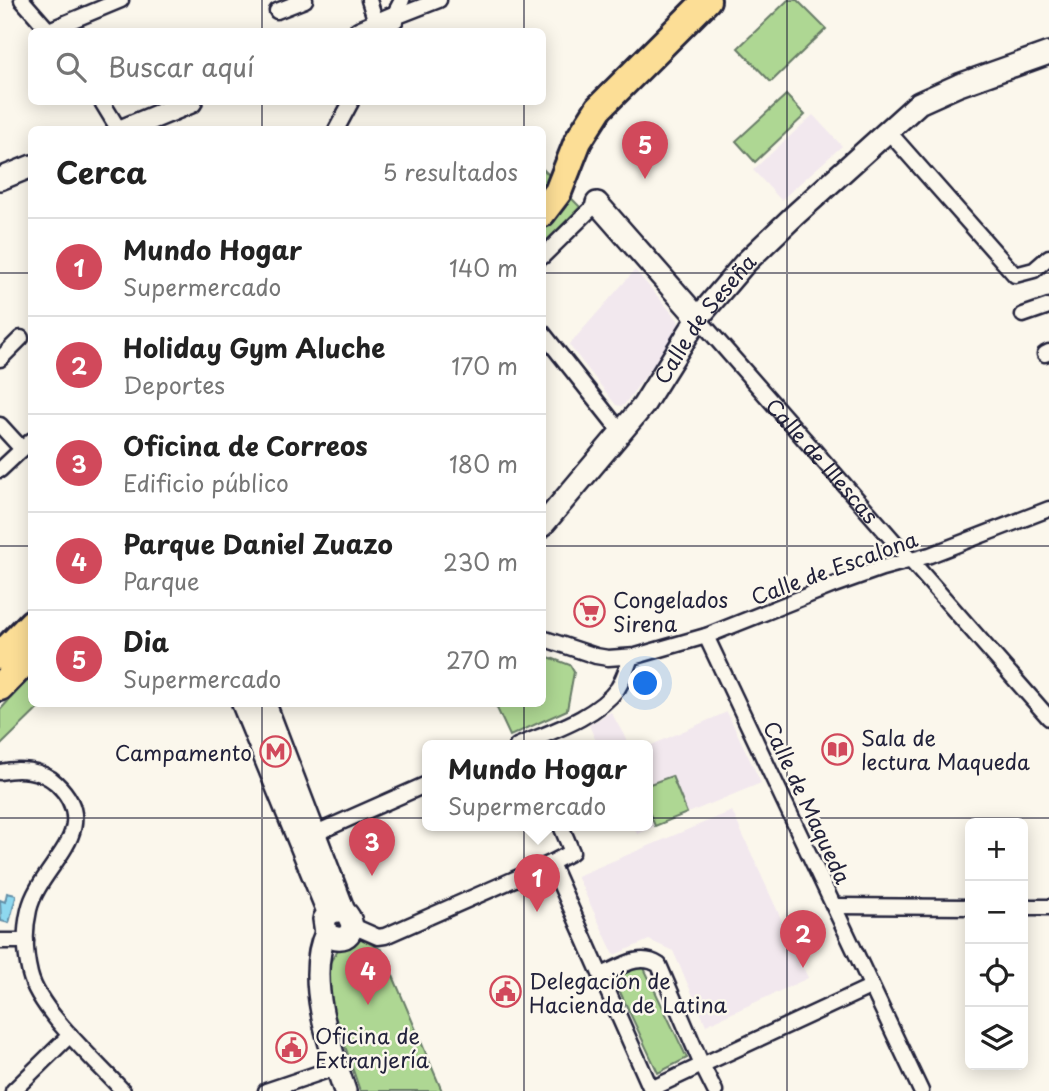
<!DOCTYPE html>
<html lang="es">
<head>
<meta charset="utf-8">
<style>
	body { margin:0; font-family:"Playpen Sans",sans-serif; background:#f6f6f6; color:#222 }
	.controls { position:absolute; right:21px; bottom:21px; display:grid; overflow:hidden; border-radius:10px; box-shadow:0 4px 18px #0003 }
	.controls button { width:63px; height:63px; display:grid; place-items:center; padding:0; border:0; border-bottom:2px solid #e0e0e0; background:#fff; color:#222; font:35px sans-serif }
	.you { position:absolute; left:646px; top:684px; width:24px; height:24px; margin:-18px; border:5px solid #fff; border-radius:50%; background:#1a73e8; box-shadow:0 0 0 10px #1a73e833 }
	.badge { display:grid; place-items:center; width:46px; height:46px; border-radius:50%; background:#d1495b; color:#fff; font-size:23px; font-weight:700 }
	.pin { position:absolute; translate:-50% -58px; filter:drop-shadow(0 2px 4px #0008) }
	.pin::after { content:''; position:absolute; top:37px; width:24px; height:21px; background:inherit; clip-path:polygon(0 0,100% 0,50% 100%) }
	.popup { position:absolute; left:422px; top:740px; width:231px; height:91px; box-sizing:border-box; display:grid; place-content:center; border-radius:10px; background:#fff; filter:drop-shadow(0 2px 5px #0005); font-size:23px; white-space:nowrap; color:#767676 }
	.popup b { font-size:26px; color:#222 }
	.popup::after { content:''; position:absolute; left:50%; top:100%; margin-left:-14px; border:14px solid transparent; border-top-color:#fff }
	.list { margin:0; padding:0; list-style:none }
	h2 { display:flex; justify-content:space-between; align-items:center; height:91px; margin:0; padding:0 28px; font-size:30px }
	h2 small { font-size:23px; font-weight:400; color:#767676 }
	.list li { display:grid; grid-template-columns:46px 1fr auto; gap:21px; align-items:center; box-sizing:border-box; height:98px; padding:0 28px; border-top:2px solid #e0e0e0 }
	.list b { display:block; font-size:26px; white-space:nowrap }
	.list p { margin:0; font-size:23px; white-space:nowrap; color:#767676 }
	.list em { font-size:23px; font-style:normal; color:#767676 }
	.icon { flex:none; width:38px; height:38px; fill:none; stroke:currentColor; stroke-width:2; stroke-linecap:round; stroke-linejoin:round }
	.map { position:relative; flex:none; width:1049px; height:1091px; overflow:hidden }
	.search { position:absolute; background:#fff; box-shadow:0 4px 18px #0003; left:28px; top:28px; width:518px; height:77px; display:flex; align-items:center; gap:18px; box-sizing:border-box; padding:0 24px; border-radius:10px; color:#767676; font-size:26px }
	.panel { position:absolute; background:#fff; box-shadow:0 4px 18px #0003; left:28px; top:126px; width:518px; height:581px; border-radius:10px }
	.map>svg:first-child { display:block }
</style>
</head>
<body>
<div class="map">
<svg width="1049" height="1091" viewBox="0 0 1049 1091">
	<rect width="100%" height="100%" fill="#fbf7ec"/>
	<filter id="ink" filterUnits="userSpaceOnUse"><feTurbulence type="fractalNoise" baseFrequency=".0143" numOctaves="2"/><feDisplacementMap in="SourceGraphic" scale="14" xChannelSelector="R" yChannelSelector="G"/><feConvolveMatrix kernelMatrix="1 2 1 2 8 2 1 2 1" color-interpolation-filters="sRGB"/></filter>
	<g filter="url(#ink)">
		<g fill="#f2e8ee">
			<path d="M813,115L842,146L781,200L753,170Z"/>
			<path d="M635,270L678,320L680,329L624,405L621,406L616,405L569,345Z"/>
			<path d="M611,712L630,746H598L589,725Z"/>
			<path d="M727,712L761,783L637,834L634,826H647V747Z"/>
			<path d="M732,811L808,978L706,1025L673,951L649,940L614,955L577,876Z"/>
		</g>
		<g fill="#aed793" stroke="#687c67" stroke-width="2">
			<path d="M788,0H797L826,29L771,82L738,48Z"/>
			<path d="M786,95L805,115L755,162L736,141Z"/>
			<path d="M543,169L580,207L543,245L542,170Z"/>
			<path d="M543,655L570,665L574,672L567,710L510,736L495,704H542Z"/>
			<path d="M31,676L32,704H43L0,746V710Z"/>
			<path d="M672,776L687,813L655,826L647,807V785Z"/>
			<path d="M358,937L382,950L442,1091H360L325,986L329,964L339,948Z"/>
			<path d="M637,966L644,968L687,1058L658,1073L613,977Z"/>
		</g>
		<path fill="#8ed8ef" stroke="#638fa7" stroke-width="2" d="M7,893L16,895V897L9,923L1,921L0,900L5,902Z"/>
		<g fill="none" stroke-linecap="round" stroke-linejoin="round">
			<defs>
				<g id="street">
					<path d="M22,0L50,32"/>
					<path d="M369,0L379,32"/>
					<path d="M277,11L305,0"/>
					<path d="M393,18L439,0"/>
					<path d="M391,21L402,0"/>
					<path d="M49,30L121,0"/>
					<path d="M102,102L119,130"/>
					<path d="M336,130L351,102"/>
					<path d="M887,130L1015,275L1034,270L1049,257"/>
					<path d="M542,257L597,203"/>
					<path d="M1023,315L1049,306"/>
					<path id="s1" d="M698,318L1049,718"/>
					<path d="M542,332L621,432"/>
					<path d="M1045,354L1049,352"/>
					<path d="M0,359L21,338"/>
					<path d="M0,425L22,449"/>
					<path d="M0,470L32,440"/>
					<path d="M706,636L921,1091"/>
					<path d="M542,638L596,656L608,658L636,656L706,636L834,585L882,568L930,555L1049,509"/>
					<path d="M517,746C550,732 596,718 618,688C624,678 627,668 631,657"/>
					<path d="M0,772C18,768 41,769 56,783C106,830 39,865 29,910C24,931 25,953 30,974C39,1011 97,1062 123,1091"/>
					<path d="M314,834L427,784"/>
					<path d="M551,863L651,1089L702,1065L659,965C640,952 620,967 602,975"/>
					<path d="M834,906L970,907"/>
					<path d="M1023,907H1049"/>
					<path d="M353,926L378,937L385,936L551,863L572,852L561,826"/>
					<path d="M0,941H26"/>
					<path d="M13,1091L70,1035"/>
					<path d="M266,1091L337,1067"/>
					<path d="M715,1091L702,1065L870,987"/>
				</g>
				<g id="secondary">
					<path d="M360,32L393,18"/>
					<path d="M123,130L191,102"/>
					<path d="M0,179L32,166"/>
					<path d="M597,203L698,318"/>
					<path id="s2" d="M542,526L643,406L698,318L745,263L795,215L919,103L959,85L1049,53"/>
					<path d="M243,704L329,914"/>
					<path d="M265,704L344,911C362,928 345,948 326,933L324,919C330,912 335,910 344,911"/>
					<path d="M326,933C305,977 330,1048 345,1091"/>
				</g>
				<g id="highway">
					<path d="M542,213L558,192L578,141L599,108L707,0"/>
					<path d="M0,656L32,623"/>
					<path d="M0,687L32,655"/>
				</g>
			</defs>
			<use href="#street" stroke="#22223b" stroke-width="19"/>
			<use href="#secondary" stroke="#22223b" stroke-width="26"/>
			<use href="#highway" stroke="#22223b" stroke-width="32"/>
			<use href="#street" stroke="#fbf7ec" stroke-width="14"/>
			<use href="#secondary" stroke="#fbf7ec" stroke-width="21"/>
			<use href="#highway" stroke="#fcde96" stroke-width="26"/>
		</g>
	</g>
	<path fill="none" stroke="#22223b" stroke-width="2" stroke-opacity="0.55" d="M262,0V32M524,0V32M787,0V1091M262,102V130M524,102V130M0,273H32M542,273H1049M0,546H32M542,546H1049M262,704V1091M524,704V1091M0,818H1049"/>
	<defs>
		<symbol id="supermarket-ring" viewBox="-11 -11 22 22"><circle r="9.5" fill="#fbf7ec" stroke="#d1495b" stroke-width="1.5"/><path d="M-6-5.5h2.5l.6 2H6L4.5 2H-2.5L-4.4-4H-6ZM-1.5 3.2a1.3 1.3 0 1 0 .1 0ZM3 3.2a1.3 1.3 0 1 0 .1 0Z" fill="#d1495b"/></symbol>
		<symbol id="library-ring" viewBox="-11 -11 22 22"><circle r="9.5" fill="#fbf7ec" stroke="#d1495b" stroke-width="1.5"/><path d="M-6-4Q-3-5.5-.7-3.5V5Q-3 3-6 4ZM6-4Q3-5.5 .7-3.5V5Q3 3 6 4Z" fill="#d1495b"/></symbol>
		<symbol id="metro-ring" viewBox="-11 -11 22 22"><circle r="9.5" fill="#fbf7ec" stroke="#d1495b" stroke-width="1.5"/><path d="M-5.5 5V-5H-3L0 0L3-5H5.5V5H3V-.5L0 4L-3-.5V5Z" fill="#d1495b"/></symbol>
		<symbol id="civic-ring" viewBox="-11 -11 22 22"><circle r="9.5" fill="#fbf7ec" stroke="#d1495b" stroke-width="1.5"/><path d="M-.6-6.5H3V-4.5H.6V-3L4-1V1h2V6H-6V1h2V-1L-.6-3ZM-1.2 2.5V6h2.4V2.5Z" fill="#d1495b"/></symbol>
	</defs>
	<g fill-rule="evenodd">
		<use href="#supermarket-ring" x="572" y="594" width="35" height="35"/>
		<use href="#library-ring" x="820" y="732" width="35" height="35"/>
		<use href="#metro-ring" x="258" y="734" width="35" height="35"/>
		<use href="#civic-ring" x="488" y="974" width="35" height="35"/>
		<use href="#civic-ring" x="274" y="1030" width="35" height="35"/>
	</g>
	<g text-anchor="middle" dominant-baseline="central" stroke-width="5" stroke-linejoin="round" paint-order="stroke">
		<g font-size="21" fill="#22223b" stroke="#fbf7ec">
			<text stroke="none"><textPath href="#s2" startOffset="264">Calle de Seseña</textPath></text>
			<text stroke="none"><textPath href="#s1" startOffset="189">Calle de Illescas</textPath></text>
			<text transform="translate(834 567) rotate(-20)">Calle de Escalona</text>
			<text transform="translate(808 802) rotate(65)">Calle de Maqueda</text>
		</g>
		<g font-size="21" fill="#22223b" stroke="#fbf7ec" text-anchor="start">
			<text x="613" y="599">Congelados<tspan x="613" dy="24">Sirena</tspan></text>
			<text x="861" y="737">Sala de<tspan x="861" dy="24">lectura Maqueda</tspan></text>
			<text x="252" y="752" text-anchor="end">Campamento</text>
			<text x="529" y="980">Delegación de<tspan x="529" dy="24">Hacienda de Latina</tspan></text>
			<text x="315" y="1035">Oficina de<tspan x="315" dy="24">Extranjería</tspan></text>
		</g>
	</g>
</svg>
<div class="controls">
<button>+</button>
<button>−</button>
<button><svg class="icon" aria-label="locate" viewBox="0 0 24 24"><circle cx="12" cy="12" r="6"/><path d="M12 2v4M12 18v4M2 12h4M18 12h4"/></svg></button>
<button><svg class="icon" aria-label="layers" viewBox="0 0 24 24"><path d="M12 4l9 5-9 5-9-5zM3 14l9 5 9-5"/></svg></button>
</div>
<div class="you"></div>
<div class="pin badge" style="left:537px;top:912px">1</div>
<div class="popup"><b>Mundo Hogar</b>Supermercado</div>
<div class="pin badge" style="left:803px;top:968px">2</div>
<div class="pin badge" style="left:372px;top:876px">3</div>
<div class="pin badge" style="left:368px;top:1005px">4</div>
<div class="pin badge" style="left:645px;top:179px">5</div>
<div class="search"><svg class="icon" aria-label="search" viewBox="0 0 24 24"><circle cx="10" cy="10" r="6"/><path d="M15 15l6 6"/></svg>Buscar aquí</div>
<section class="panel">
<h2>Cerca<small>5 resultados</small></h2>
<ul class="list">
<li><span class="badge">1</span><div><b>Mundo Hogar</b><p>Supermercado</p></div><em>140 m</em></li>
<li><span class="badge">2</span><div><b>Holiday Gym Aluche</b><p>Deportes</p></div><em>170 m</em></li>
<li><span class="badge">3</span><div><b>Oficina de Correos</b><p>Edificio público</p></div><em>180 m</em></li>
<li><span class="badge">4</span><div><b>Parque Daniel Zuazo</b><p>Parque</p></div><em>230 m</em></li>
<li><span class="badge">5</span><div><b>Dia</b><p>Supermercado</p></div><em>270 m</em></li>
</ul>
</section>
</div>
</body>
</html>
